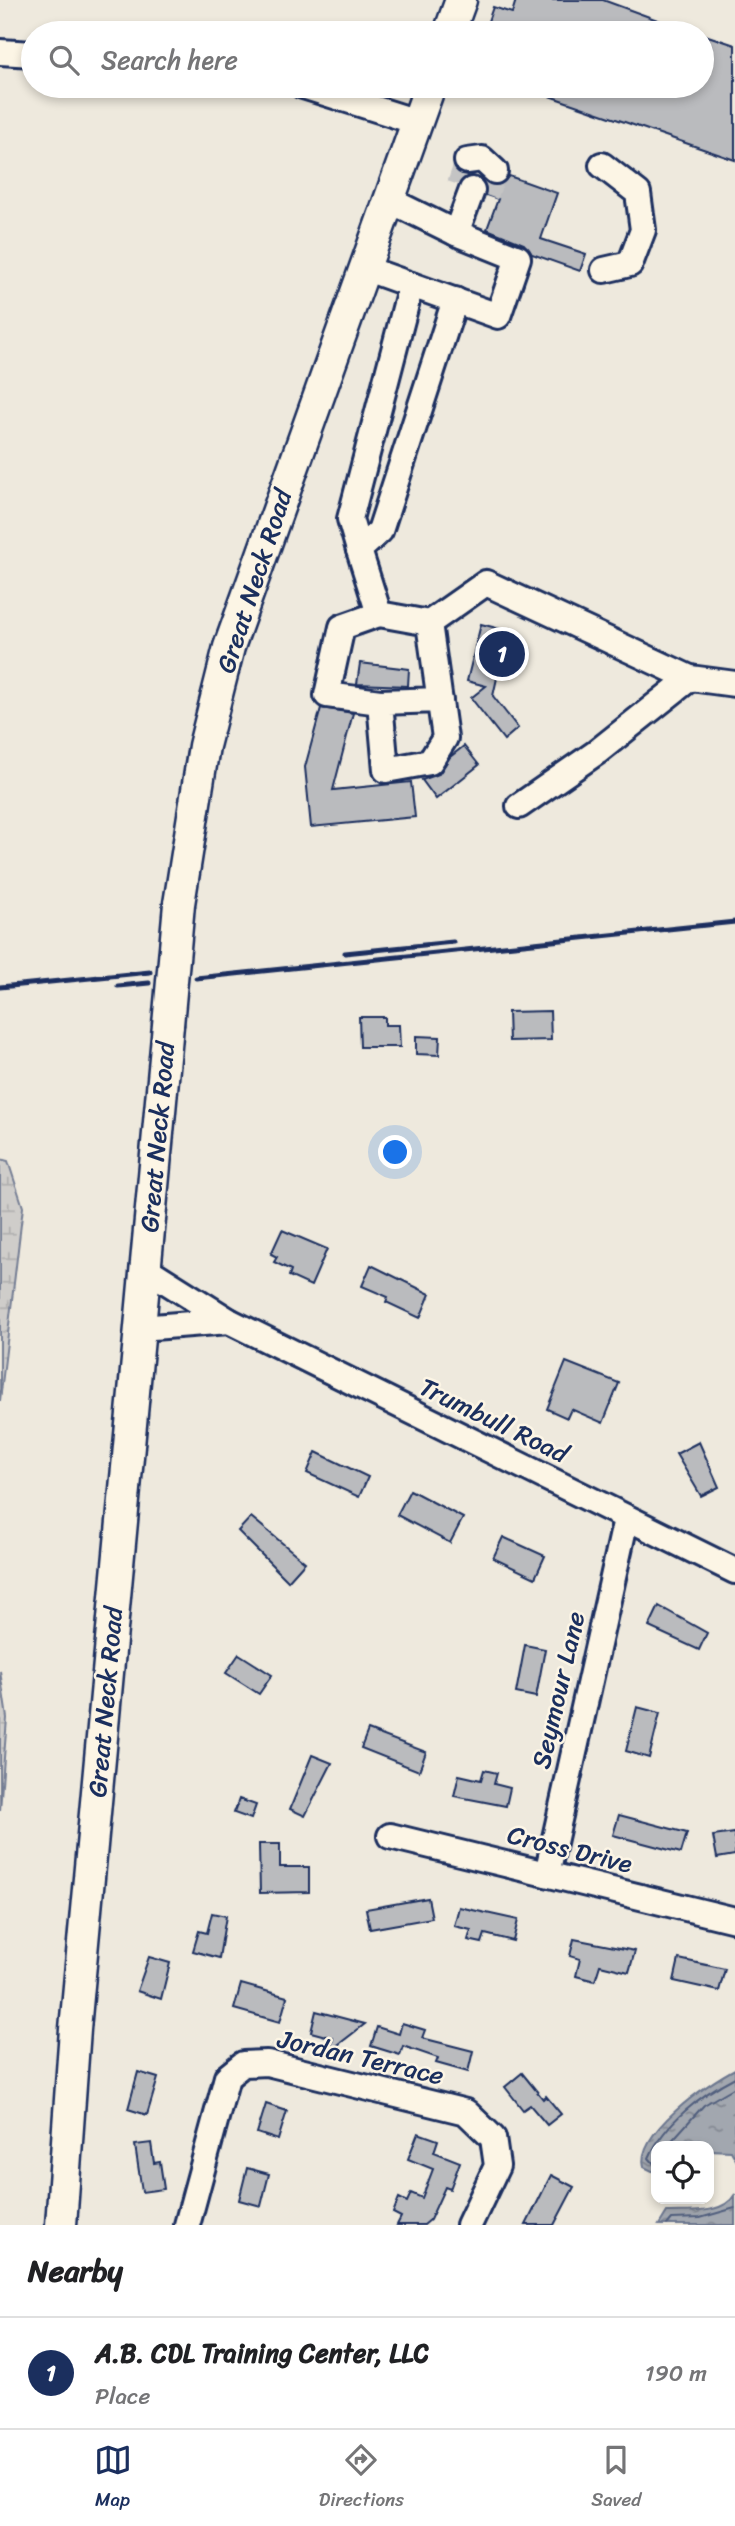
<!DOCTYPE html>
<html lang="en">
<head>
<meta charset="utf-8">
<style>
	body { margin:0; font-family:Sriracha,sans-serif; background:#f6f6f6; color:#202124 }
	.controls { position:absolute; right:21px; bottom:21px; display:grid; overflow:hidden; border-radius:14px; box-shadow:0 4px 10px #0003 }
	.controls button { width:63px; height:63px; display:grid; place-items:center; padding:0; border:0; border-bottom:2px solid #e0e0e0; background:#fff; color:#202124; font:35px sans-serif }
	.you { position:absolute; left:396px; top:1153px; width:24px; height:24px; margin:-18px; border:5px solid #fff; border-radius:50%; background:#1a73e8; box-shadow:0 0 0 10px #1a73e833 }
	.badge { display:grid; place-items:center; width:46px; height:46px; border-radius:50%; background:#1b2f5e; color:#fff; font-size:23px; font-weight:700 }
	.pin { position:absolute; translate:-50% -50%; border:4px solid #fff; box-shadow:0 2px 7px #0006 }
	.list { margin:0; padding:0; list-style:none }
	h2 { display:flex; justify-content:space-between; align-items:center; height:91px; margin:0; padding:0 28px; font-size:30px }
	h2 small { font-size:23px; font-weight:400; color:#757577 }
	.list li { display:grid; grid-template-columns:46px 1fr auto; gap:21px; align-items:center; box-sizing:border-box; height:112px; padding:0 28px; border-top:2px solid #e0e0e0 }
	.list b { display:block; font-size:26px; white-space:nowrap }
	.list p { margin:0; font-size:23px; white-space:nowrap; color:#757577 }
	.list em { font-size:23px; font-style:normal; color:#757577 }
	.icon { flex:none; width:38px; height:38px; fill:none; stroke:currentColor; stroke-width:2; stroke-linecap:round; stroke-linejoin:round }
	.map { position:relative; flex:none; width:735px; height:2225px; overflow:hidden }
	.search { position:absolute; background:#fff; box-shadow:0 4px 10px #0003; left:21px; right:21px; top:21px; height:77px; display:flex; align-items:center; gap:18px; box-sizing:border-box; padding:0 24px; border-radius:38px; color:#757577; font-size:26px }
	.sheet { height:203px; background:#fff }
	nav { display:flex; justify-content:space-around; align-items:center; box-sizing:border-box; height:98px; border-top:2px solid #e0e0e0; background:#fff; font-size:19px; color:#757577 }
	nav a { display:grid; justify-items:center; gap:4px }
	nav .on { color:#1b2f5e }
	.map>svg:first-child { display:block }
</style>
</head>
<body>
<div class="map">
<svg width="735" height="2225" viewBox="0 0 735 2225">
	<defs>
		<pattern id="wetland-marsh" width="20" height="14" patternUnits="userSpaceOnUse" patternTransform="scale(1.75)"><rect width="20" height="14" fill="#cfcdca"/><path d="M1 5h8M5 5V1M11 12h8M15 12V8" fill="none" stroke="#b1b0b0"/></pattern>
		<pattern id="water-ripples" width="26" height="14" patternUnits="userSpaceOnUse" patternTransform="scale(1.75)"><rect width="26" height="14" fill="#a2a7af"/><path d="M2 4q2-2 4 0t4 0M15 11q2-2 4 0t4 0" fill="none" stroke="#838892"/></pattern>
	</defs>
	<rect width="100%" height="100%" fill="#eee9dd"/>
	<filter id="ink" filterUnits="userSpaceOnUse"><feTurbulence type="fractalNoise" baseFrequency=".0143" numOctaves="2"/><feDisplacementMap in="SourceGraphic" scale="14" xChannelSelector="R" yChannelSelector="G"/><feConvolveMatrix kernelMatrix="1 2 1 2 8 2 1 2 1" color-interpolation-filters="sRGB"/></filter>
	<g filter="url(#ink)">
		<g fill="url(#wetland-marsh)" stroke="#757e94" stroke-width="2">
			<path d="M0,1159L8,1161L23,1207L0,1401Z"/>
			<path d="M0,1671L7,1718L0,1811Z"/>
		</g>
		<g fill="url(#water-ripples)" stroke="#6c778f" stroke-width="2">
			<path d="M735,2069V2158L731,2151L709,2150V2146H656V2173L644,2167C635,2133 708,2083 735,2069Z"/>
			<path d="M735,2194V2225H659L667,2212C688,2211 724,2215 735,2194Z"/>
		</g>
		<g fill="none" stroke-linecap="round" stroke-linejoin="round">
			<g stroke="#515f7e" stroke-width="2">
				<path d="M667,2146L704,2105L735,2087"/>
				<path d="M656,2166L649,2158C664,2123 702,2094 735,2077"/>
				<path d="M667,2225L672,2219L700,2218L735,2208"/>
			</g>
		</g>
		<g fill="#babbbe" stroke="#1b2f5e" stroke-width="2">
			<path d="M516,0H603L693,33H503L486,27L493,7L512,13Z"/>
			<path d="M702,34L735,45V160L526,88L702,86Z"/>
			<path d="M509,176L557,193L541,239L586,254L580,271L532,254L524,244L487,229L498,199L486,195L483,180L499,185Z"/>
			<path d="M481,624L508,631L505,643L530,649L526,666L501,660L493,696L518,728L504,740L471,698L486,686L467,681Z"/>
			<path d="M360,663L409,669L408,686L357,684Z"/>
			<path d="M321,708L353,713L333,790L411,782L415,817L311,827L305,767Z"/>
			<path d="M464,746L479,765L436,799L422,780L439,774L450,757Z"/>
			<path d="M550,1011L551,1040L509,1041L508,1012Z"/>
			<path d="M359,1017H385V1025H399L400,1047H360Z"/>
			<path d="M416,1036L440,1037L439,1055L416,1054Z"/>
			<path d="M282,1230L327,1249L311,1286L289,1276L291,1270L274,1262L277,1257L271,1254Z"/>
			<path d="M371,1265L430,1294L420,1318L386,1302L388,1297L362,1286Z"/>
			<path d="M566,1362L619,1383L603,1423L571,1409L567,1418L547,1409Z"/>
			<path d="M699,1442L719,1487L701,1496L676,1454Z"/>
			<path d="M316,1452L368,1477L359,1497L307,1473Z"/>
			<path d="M410,1490L463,1518L450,1543L397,1515Z"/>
			<path d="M251,1517L305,1562L288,1581L238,1531Z"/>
			<path d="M503,1537L545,1556L535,1578L493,1558Z"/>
			<path d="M659,1606L707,1633L699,1650L649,1627Z"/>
			<path d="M525,1645L545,1649L536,1697L516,1693Z"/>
			<path d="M239,1654L272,1675L259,1694L226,1673Z"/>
			<path d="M637,1707L660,1713L649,1758L626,1751Z"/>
			<path d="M368,1730L426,1752L419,1771L361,1748Z"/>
			<path d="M312,1755L332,1763L305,1816L290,1809Z"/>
			<path d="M484,1770L497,1773L494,1784L510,1788L506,1806L454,1796L459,1775L481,1780Z"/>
			<path d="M239,1799L256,1805L251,1819L234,1813Z"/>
			<path d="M619,1815L687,1833L681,1853L613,1835Z"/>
			<path d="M735,1833V1855L717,1858L713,1836Z"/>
			<path d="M259,1844H280V1867H309V1892L260,1893Z"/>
			<path d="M428,1898L432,1918L370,1929L366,1909Z"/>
			<path d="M459,1907L518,1920L513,1941L485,1934L482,1943L468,1940L471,1930L454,1926Z"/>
			<path d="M212,1913L226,1916L219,1958L193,1951L199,1931L207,1933Z"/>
			<path d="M574,1939L635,1951L629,1972L600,1965L595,1981L576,1976L580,1959L570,1956Z"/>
			<path d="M149,1957L170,1963L161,1999L137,1991Z"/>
			<path d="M679,1959L725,1969L719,1991L674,1981Z"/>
			<path d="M241,1984L287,1997L280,2022L234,2009Z"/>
			<path d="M316,2011L365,2024L330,2051L333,2038L311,2032Z"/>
			<path d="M402,2023L425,2030L422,2038L473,2051L468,2072L436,2063L438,2058L403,2046L400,2055L371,2046L377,2027L399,2034Z"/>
			<path d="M138,2072L158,2078L147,2115L128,2109Z"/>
			<path d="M522,2073L543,2099L546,2096L561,2114L547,2125L530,2105L523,2110L505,2087Z"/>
			<path d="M266,2104L287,2111L278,2140L257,2133Z"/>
			<path d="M418,2133L438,2140L434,2152L460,2162L450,2189L445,2187L430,2220L424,2225H397L401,2217L393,2213L399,2198L407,2202L411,2193L422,2198L433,2169L408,2159Z"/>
			<path d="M151,2143L154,2163L160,2162L164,2189L142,2192L135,2145Z"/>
			<path d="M247,2168L269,2174L261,2206L239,2200Z"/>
			<path d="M551,2175L574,2187L554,2225H526Z"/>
		</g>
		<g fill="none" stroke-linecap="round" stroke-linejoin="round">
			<g stroke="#c4c4c4" stroke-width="24" stroke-dasharray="24 12" stroke-linecap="butt">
				<path d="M459,185L467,161"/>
				<path d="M486,195L495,171"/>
			</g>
			<defs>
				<g id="minor">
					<path d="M0,52L33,54"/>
					<path d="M303,86L417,122"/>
					<path d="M467,161L482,159L495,171"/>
					<path d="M602,165L638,193L643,230L630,264L604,270"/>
					<path d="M389,200L456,233L472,190"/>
					<path d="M364,268L498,316L518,258L456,233"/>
					<path d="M359,550L350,519L411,285"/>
					<path d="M379,614L342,627L327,695L380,702"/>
					<path d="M429,623L486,583L690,678L735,684"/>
					<path d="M440,700L380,702L386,770L430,762L445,738L429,623L379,614L359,550L380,531L455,300"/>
					<path d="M519,806L597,752L690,678"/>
					<path d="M145,1268L229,1321L735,1571"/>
					<path d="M140,1328L229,1321"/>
					<path d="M390,1836L735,1920"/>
					<path d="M547,1874L626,1519"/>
					<path d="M187,2225L227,2077L243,2064L267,2063L466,2112L493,2138L497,2166L469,2225"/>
				</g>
				<g id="major">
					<path d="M449,33L461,0"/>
					<path d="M179,904L204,746L229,647L430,86"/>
					<path d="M61,2225L75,2029L168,1025"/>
				</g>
			</defs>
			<use href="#minor" stroke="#1b2f5e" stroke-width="30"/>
			<use href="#major" stroke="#1b2f5e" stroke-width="35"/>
			<use href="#minor" stroke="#fcf5e5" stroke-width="24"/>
			<use href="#major" stroke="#fcf5e5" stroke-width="30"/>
			<g stroke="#1b2f5e" stroke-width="5">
				<path d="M345,953L453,942"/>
				<path d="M196,978L735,922"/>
				<path d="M118,986L149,983"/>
				<path d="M0,987L150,972"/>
			</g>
			<defs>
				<path id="major-bridge" d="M168,1025L179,904"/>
			</defs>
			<use href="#major-bridge" stroke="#1b2f5e" stroke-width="35" stroke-linecap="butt"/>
			<use href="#major-bridge" stroke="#fcf5e5" stroke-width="30"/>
		</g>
	</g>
	<g text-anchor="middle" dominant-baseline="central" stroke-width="5" stroke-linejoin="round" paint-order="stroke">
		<g font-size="26" fill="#1b2f5e" stroke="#fcf5e5">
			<text transform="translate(254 581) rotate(-72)">Great Neck Road</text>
			<text transform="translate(157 1137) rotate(-85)">Great Neck Road</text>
			<text transform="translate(494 1420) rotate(26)">Trumbull Road</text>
			<text transform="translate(558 1690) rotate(-77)">Seymour Lane</text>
			<text transform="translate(105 1702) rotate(-85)">Great Neck Road</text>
			<text transform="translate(570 1849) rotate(14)">Cross Drive</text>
			<text transform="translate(361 2057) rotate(13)">Jordan Terrace</text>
		</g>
	</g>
</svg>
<div class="controls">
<button><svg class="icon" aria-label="locate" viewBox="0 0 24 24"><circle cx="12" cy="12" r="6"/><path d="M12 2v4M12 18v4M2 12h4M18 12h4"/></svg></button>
</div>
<div class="you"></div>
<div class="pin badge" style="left:502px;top:654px">1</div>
<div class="search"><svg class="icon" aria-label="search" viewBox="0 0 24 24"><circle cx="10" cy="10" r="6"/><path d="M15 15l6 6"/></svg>Search here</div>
</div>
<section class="sheet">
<h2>Nearby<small></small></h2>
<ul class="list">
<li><span class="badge">1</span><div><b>A.B. CDL Training Center, LLC</b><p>Place</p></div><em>190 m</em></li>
</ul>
</section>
<nav>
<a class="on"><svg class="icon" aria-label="map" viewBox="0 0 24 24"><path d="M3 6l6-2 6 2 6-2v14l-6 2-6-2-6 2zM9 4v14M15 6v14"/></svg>Map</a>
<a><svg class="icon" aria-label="directions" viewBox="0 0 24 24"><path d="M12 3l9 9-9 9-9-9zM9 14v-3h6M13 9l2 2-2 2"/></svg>Directions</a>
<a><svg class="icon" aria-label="saved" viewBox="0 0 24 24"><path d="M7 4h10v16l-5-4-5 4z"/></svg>Saved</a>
</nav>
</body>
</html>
